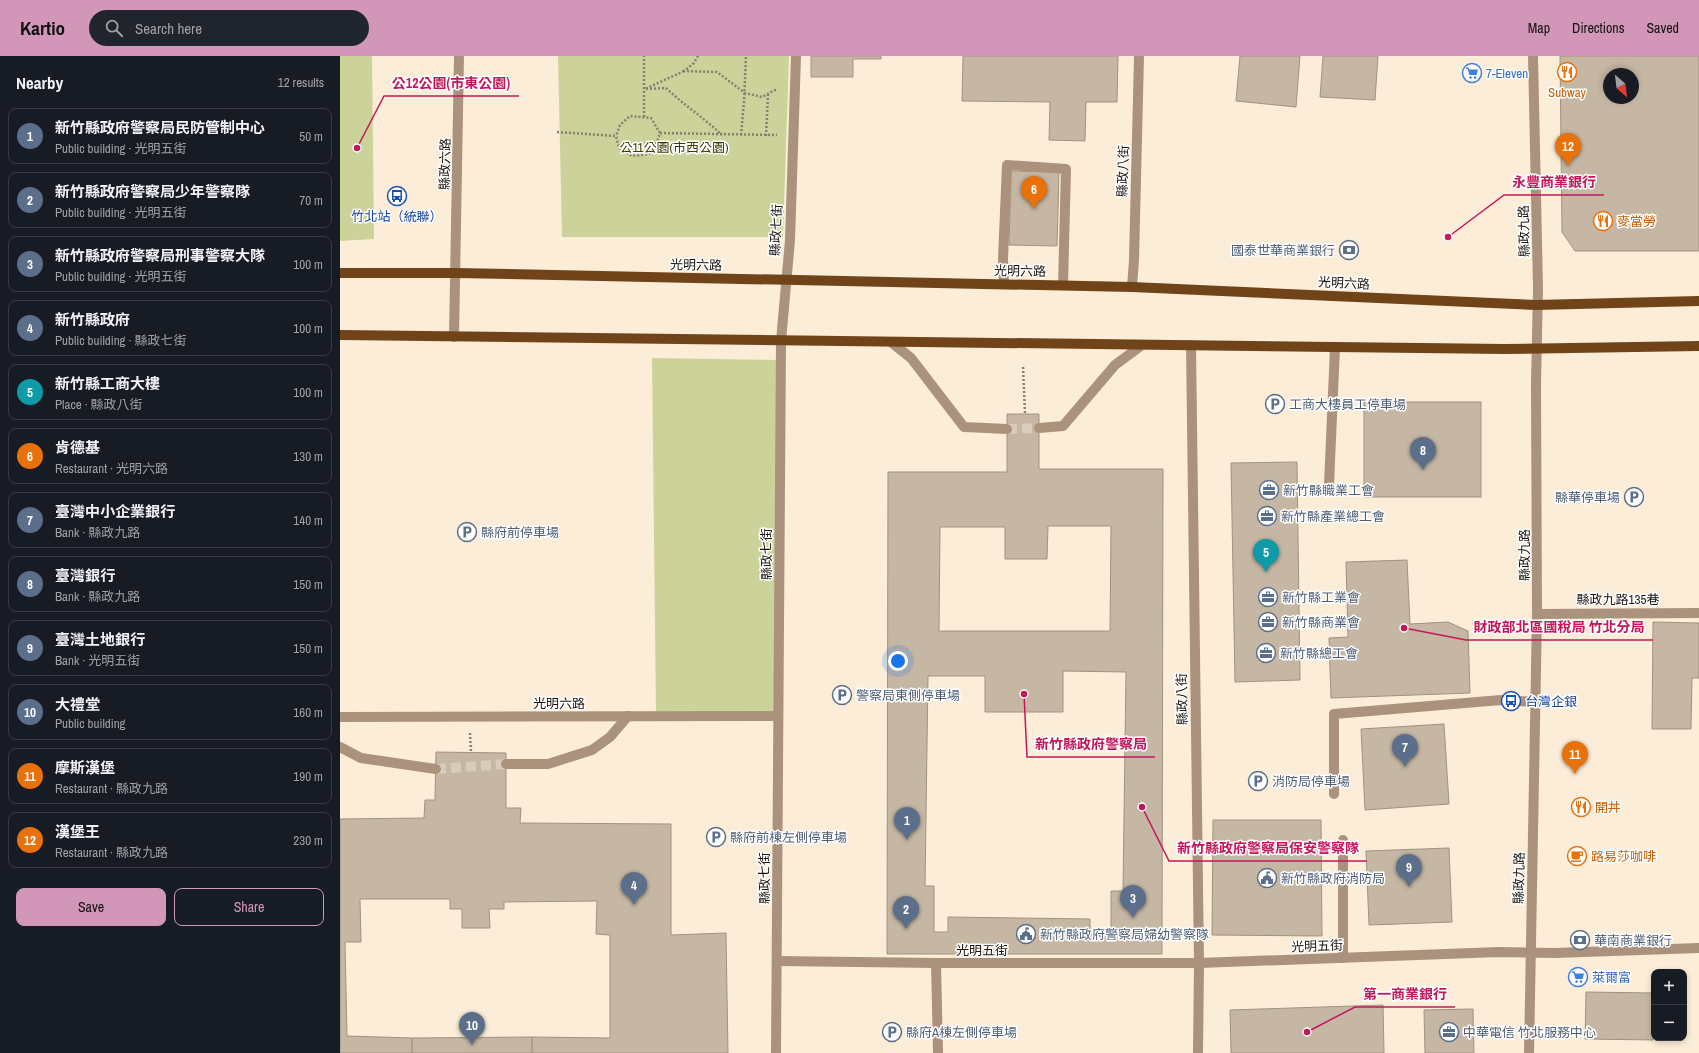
<!DOCTYPE html>
<html lang="en">
<head>
<meta charset="utf-8">
<style>
	body { margin:0; font-family:"Archivo Narrow","Noto Sans TC",sans-serif; background:#20242c; color:#f1f3f6 }
	.controls { position:absolute; right:12px; bottom:12px; display:grid; overflow:hidden; border-radius:8px; box-shadow:0 2px 6px #0003 }
	.controls button { width:36px; height:36px; display:grid; place-items:center; padding:0; border:0; border-bottom:1px solid #363941; background:#171b24; color:#f1f3f6; font:20px sans-serif }
	.compass { position:absolute; left:1263px; top:12px; width:36px; height:36px; border-radius:50%; background:#171b24; box-shadow:0 2px 6px #0003; rotate:152deg }
	.you { position:absolute; left:558px; top:605px; width:14px; height:14px; margin:-10px; border:3px solid #fff; border-radius:50%; background:#1a73e8; box-shadow:0 0 0 6px #1a73e833 }
	.badge { display:grid; place-items:center; width:26px; height:26px; border-radius:50%; background:#d297b8; color:#fff; font-size:13px; font-weight:700 }
	.pin { position:absolute; translate:-50% -33px; filter:drop-shadow(0 1px 2px #0008) }
	.pin::after { content:''; position:absolute; top:21px; width:14px; height:12px; background:inherit; clip-path:polygon(0 0,100% 0,50% 100%) }
	.list { margin:0; padding:0; list-style:none }
	h2 { display:flex; justify-content:space-between; align-items:center; height:52px; margin:0; padding:0 16px; font-size:17px }
	h2 small { font-size:13px; font-weight:400; color:#9ea1a6 }
	.list li { display:grid; grid-template-columns:26px 1fr auto; gap:12px; align-items:center; box-sizing:border-box; height:56px; margin:0 8px 8px; padding:0 8px; border:1px solid #363941; border-radius:8px }
	.list b { display:block; font-size:15px; white-space:nowrap }
	.list p { margin:0; font-size:13px; white-space:nowrap; color:#9ea1a6 }
	.list em { font-size:13px; font-style:normal; color:#9ea1a6 }
	.actions { display:flex; gap:8px; padding:12px 16px }
	.actions a { flex:1; padding:9px 0; border:1px solid #d297b8; border-radius:8px; text-align:center; font-size:14px; color:#d297b8 }
	.actions .main { background:#d297b8; color:#111 }
	.icon { flex:none; width:22px; height:22px; fill:none; stroke:currentColor; stroke-width:2; stroke-linecap:round; stroke-linejoin:round }
	.map { position:relative; flex:none; width:1359px; height:997px; overflow:hidden }
	header { display:flex; align-items:center; gap:24px; box-sizing:border-box; height:56px; padding:0 20px; background:#d297b8; color:#111 }
	header strong { font-size:19px }
	nav { display:flex; gap:22px; margin-inline-start:auto; font-size:14px }
	.search { width:280px; height:36px; background:#20242c; display:flex; align-items:center; gap:10px; box-sizing:border-box; padding:0 14px; border-radius:22px; color:#9ea1a6; font-size:15px }
	main { display:flex }
	aside { flex:1; background:#171b24 }
	.map>svg:first-child { display:block }
</style>
</head>
<body>
<header>
<strong>Kartio</strong>
<div class="search"><svg class="icon" aria-label="search" viewBox="0 0 24 24"><circle cx="10" cy="10" r="6"/><path d="M15 15l6 6"/></svg>Search here</div>
<nav><a>Map</a><a>Directions</a><a>Saved</a></nav>
</header>
<main>
<aside>
<h2>Nearby<small>12 results</small></h2>
<ul class="list">
<li><span class="badge" style="background:#5c6f8a">1</span><div><b>新竹縣政府警察局民防管制中心</b><p>Public building · 光明五街</p></div><em>50 m</em></li>
<li><span class="badge" style="background:#5c6f8a">2</span><div><b>新竹縣政府警察局少年警察隊</b><p>Public building · 光明五街</p></div><em>70 m</em></li>
<li><span class="badge" style="background:#5c6f8a">3</span><div><b>新竹縣政府警察局刑事警察大隊</b><p>Public building · 光明五街</p></div><em>100 m</em></li>
<li><span class="badge" style="background:#5c6f8a">4</span><div><b>新竹縣政府</b><p>Public building · 縣政七街</p></div><em>100 m</em></li>
<li><span class="badge" style="background:#0f9aa8">5</span><div><b>新竹縣工商大樓</b><p>Place · 縣政八街</p></div><em>100 m</em></li>
<li><span class="badge" style="background:#e8710a">6</span><div><b>肯德基</b><p>Restaurant · 光明六路</p></div><em>130 m</em></li>
<li><span class="badge" style="background:#5c6f8a">7</span><div><b>臺灣中小企業銀行</b><p>Bank · 縣政九路</p></div><em>140 m</em></li>
<li><span class="badge" style="background:#5c6f8a">8</span><div><b>臺灣銀行</b><p>Bank · 縣政九路</p></div><em>150 m</em></li>
<li><span class="badge" style="background:#5c6f8a">9</span><div><b>臺灣土地銀行</b><p>Bank · 光明五街</p></div><em>150 m</em></li>
<li><span class="badge" style="background:#5c6f8a">10</span><div><b>大禮堂</b><p>Public building</p></div><em>160 m</em></li>
<li><span class="badge" style="background:#e8710a">11</span><div><b>摩斯漢堡</b><p>Restaurant · 縣政九路</p></div><em>190 m</em></li>
<li><span class="badge" style="background:#e8710a">12</span><div><b>漢堡王</b><p>Restaurant · 縣政九路</p></div><em>230 m</em></li>
</ul>
<div class="actions"><a class="main">Save</a><a>Share</a></div>
</aside>
<div class="map">
<svg width="1359" height="997" viewBox="0 0 1359 997">
	<rect width="100%" height="100%" fill="#fcedd9"/>
	<g fill="#ccd39a">
		<path d="M0,0H32L34,183L0,185Z"/>
		<path d="M218,0H449L443,181H222Z"/>
		<path d="M312,302L440,304L438,660H316Z"/>
	</g>
	<g fill="#c6b7a4" stroke="#a19280" fill-rule="evenodd">
		<path d="M471,0H541V3H513V21H471Z"/>
		<path d="M623,0H778L777,46H746L745,85L709,84L710,46L622,45Z"/>
		<path d="M900,0H960L956,51L896,45Z"/>
		<path d="M983,0H1038L1035,44L980,41Z"/>
		<path d="M1220,0H1359V195H1235L1222,176ZM1269,18H1293V42H1269Z"/>
		<path d="M671,115L719,116L717,190L669,189Z"/>
		<rect x="1024" y="346" width="117" height="95"/>
		<path d="M667,358H699V413H823L822,898H547L548,416H667ZM708,470H771L770,575H599L600,471H665V503H707ZM723,615L786,616L783,835H771V878H750V863L608,861V876H594V830H585L588,620H645V656H723Z"/>
		<path d="M957,406L960,624L895,626L891,407Z"/>
		<path d="M1067,504L1070,568L1108,566L1128,575L1130,637L991,642L989,582L1008,581L1006,506Z"/>
		<path d="M1313,566L1359,567V622H1352L1351,673H1312Z"/>
		<path d="M1104,668L1109,748L1025,754L1021,673Z"/>
		<path d="M96,696L166,697V752H181L180,767L331,768V879L386,877L388,997H192V981L270,982V879L256,878L257,845L164,846V853H149L150,872H122V853H110V843H20L21,886H5L7,980L72,982V997H0V763L84,762L85,744H95Z"/>
		<path d="M873,764H981L982,880L872,879Z"/>
		<path d="M1109,792L1112,866L1029,869L1026,795Z"/>
		<path d="M1246,936L1314,937L1313,984L1245,983Z"/>
		<path d="M1043,949L1044,997H891L890,954Z"/>
		<path d="M1133,953L1134,997H1085L1084,954Z"/>
		<path d="M192,981V997H72V982Z"/>
	</g>
	<g fill="none" stroke-linecap="round" stroke-linejoin="round">
		<g stroke="#daccba" stroke-width="10" stroke-dasharray="10 5" stroke-linecap="butt">
			<path d="M667,373L699,372"/>
			<path d="M96,713L166,708"/>
		</g>
		<g stroke="#887e71" stroke-width="2.5" stroke-dasharray="2 2" stroke-linecap="butt">
			<path d="M358,0L354,7L344,15L377,16L405,37L422,41L437,33"/>
			<path d="M344,15L305,33L326,32C344,49 364,62 382,79"/>
			<path d="M304,61V0"/>
			<path d="M217,76L276,80L279,92L292,100L309,98L316,89L320,77L311,62L290,60L280,69L276,80"/>
			<path d="M320,77L437,79"/>
			<path d="M401,79L404,46L406,0"/>
			<path d="M426,80L428,39"/>
			<path d="M683,311L685,358"/>
			<path d="M130,677L131,696"/>
		</g>
		<g stroke="#ab927c" stroke-width="10">
			<path d="M664,228L663,203L667,109L726,113L723,229"/>
			<path d="M792,231L794,204L799,0"/>
			<path d="M114,281L119,0"/>
			<path d="M551,286L571,302L624,371L667,373"/>
			<path d="M851,289L859,907L858,997"/>
			<path d="M699,372L723,370L775,309L802,289"/>
			<path d="M989,429L995,291"/>
			<path d="M1197,558L1359,557"/>
			<path d="M0,661L438,660"/>
			<path d="M0,691L21,702L96,713"/>
			<path d="M166,708H208L252,694L270,681L288,660"/>
			<path d="M994,738V658L1161,644L1195,646"/>
			<path d="M1003,902V784"/>
			<path d="M437,905L596,907"/>
			<path d="M436,997L441,285L450,184L456,0"/>
			<path d="M598,997L596,907H859L1159,896L1215,897L1359,892"/>
			<path d="M1189,997L1197,558L1196,328L1198,232L1193,0"/>
		</g>
		<g stroke="#704418" stroke-width="10">
			<path d="M0,217H116L792,231L1196,249L1359,245"/>
			<path d="M0,279L1165,293L1359,290"/>
		</g>
	</g>
	<defs>
		<symbol id="restaurant-ring" viewBox="-11 -11 22 22"><circle r="9.5" fill="#fff" stroke="#e8710a" stroke-width="1.5"/><path d="M-5-6h1v4h1v-4h1v4h1v-4h1v5L-1.5 .5V6h-2V.5L-5-1ZM5-6V6H3V1.5H1.5Q1.5-4 5-6Z" fill="#e8710a"/></symbol>
		<symbol id="supermarket-ring" viewBox="-11 -11 22 22"><circle r="9.5" fill="#fff" stroke="#3f7fe0" stroke-width="1.5"/><path d="M-6-5.5h2.5l.6 2H6L4.5 2H-2.5L-4.4-4H-6ZM-1.5 3.2a1.3 1.3 0 1 0 .1 0ZM3 3.2a1.3 1.3 0 1 0 .1 0Z" fill="#3f7fe0"/></symbol>
		<symbol id="bus-ring" viewBox="-11 -11 22 22"><circle r="9.5" fill="#fff" stroke="#1a4fb4" stroke-width="1.5"/><path d="M-5-6H5V4H4V6H2V4H-2V6H-4V4H-5ZM-3.5-4V0h7V-4ZM-3.5 1.2v1.5H-2V1.2ZM2 1.2v1.5H3.5V1.2Z" fill="#1a4fb4"/></symbol>
		<symbol id="bank-ring" viewBox="-11 -11 22 22"><circle r="9.5" fill="#fff" stroke="#5c6f8a" stroke-width="1.5"/><path d="M-6-4H6V4H-6ZM0-2.3a2.3 2.3 0 1 0 0 4.6a2.3 2.3 0 1 0 0-4.6Z" fill="#5c6f8a"/></symbol>
		<symbol id="parking-ring" viewBox="-11 -11 22 22"><circle r="9.5" fill="#fff" stroke="#5c6f8a" stroke-width="1.5"/><path d="M-3.5-5.5H1a3.5 3.5 0 0 1 0 7H-1V5.5H-3.5ZM-1-3.4V-.6H.8a1.4 1.4 0 0 0 0-2.8Z" fill="#5c6f8a"/></symbol>
		<symbol id="office-ring" viewBox="-11 -11 22 22"><circle r="9.5" fill="#fff" stroke="#5c6f8a" stroke-width="1.5"/><path d="M-6-3h4V-5.5h4V-3h4V5H-6ZM-1-4.5V-3h2v-1.5ZM-6 0V1H6V0Z" fill="#5c6f8a"/></symbol>
		<symbol id="cafe-ring" viewBox="-11 -11 22 22"><circle r="9.5" fill="#fff" stroke="#e8710a" stroke-width="1.5"/><path d="M-5.5-4.5H6V0H3Q3 3.5 0 3.5H-2.5Q-5.5 3.5-5.5 0ZM3-3.2v2h1.7v-2ZM-6 4.5H4V6H-6Z" fill="#e8710a"/></symbol>
		<symbol id="civic-ring" viewBox="-11 -11 22 22"><circle r="9.5" fill="#fff" stroke="#5c6f8a" stroke-width="1.5"/><path d="M-.6-6.5H3V-4.5H.6V-3L4-1V1h2V6H-6V1h2V-1L-.6-3ZM-1.2 2.5V6h2.4V2.5Z" fill="#5c6f8a"/></symbol>
	</defs>
	<g fill-rule="evenodd">
		<use href="#restaurant-ring" x="1216" y="5" width="22" height="22"/>
		<use href="#supermarket-ring" x="1121" y="6" width="22" height="22"/>
		<use href="#bus-ring" x="46" y="129" width="22" height="22"/>
		<use href="#restaurant-ring" x="1252" y="154" width="22" height="22"/>
		<use href="#bank-ring" x="998" y="183" width="22" height="22"/>
		<use href="#parking-ring" x="924" y="337" width="22" height="22"/>
		<use href="#office-ring" x="918" y="423" width="22" height="22"/>
		<use href="#parking-ring" x="1283" y="430" width="22" height="22"/>
		<use href="#office-ring" x="916" y="449" width="22" height="22"/>
		<use href="#parking-ring" x="116" y="465" width="22" height="22"/>
		<use href="#office-ring" x="917" y="530" width="22" height="22"/>
		<use href="#office-ring" x="917" y="555" width="22" height="22"/>
		<use href="#office-ring" x="915" y="586" width="22" height="22"/>
		<use href="#parking-ring" x="491" y="628" width="22" height="22"/>
		<use href="#bus-ring" x="1160" y="634" width="22" height="22"/>
		<use href="#parking-ring" x="907" y="714" width="22" height="22"/>
		<use href="#restaurant-ring" x="1230" y="740" width="22" height="22"/>
		<use href="#parking-ring" x="365" y="770" width="22" height="22"/>
		<use href="#cafe-ring" x="1226" y="789" width="22" height="22"/>
		<use href="#civic-ring" x="916" y="811" width="22" height="22"/>
		<use href="#civic-ring" x="675" y="867" width="22" height="22"/>
		<use href="#bank-ring" x="1229" y="873" width="22" height="22"/>
		<use href="#supermarket-ring" x="1227" y="910" width="22" height="22"/>
		<use href="#parking-ring" x="541" y="965" width="22" height="22"/>
		<use href="#office-ring" x="1098" y="965" width="22" height="22"/>
	</g>
	<g text-anchor="middle" dominant-baseline="central" stroke-width="3" stroke-linejoin="round" paint-order="stroke">
		<g font-size="13" fill="#366cbe" stroke="#fff" text-anchor="start">
			<text x="1146" y="17">7-Eleven</text>
			<text x="1252" y="921">萊爾富</text>
		</g>
		<g font-size="13" fill="#c56008" stroke="#fff" text-anchor="start">
			<text x="1227" y="36" text-anchor="middle">Subway</text>
			<text x="1277" y="165">麥當勞</text>
			<text x="1255" y="751">開丼</text>
			<text x="1251" y="800">路易莎咖啡</text>
		</g>
		<g font-size="13" fill="#3b3e02" stroke="#fff">
			<text x="334" y="91">公11公園(市西公園)</text>
		</g>
		<g font-size="13" fill="#19140d" stroke="#fff">
			<text transform="translate(105 108) rotate(-89)">縣政六路</text>
			<text transform="translate(783 115) rotate(-88)">縣政八街</text>
			<text transform="translate(436 174) rotate(-87)">縣政七街</text>
			<text transform="translate(1184 175) rotate(-91)">縣政九路</text>
			<text transform="translate(356 209) rotate(1)">光明六路</text>
			<text transform="translate(680 215) rotate(1)">光明六路</text>
			<text transform="translate(1004 227) rotate(3)">光明六路</text>
			<text transform="translate(426 498) rotate(-90)">縣政七街</text>
			<text transform="translate(1184 499) rotate(-90)">縣政九路</text>
			<text x="1278" y="543">縣政九路135巷</text>
			<text transform="translate(842 643) rotate(-91)">縣政八街</text>
			<text x="219" y="647">光明六路</text>
			<text transform="translate(424 822) rotate(-90)">縣政七街</text>
			<text transform="translate(1179 822) rotate(-89)">縣政九路</text>
			<text transform="translate(977 890) rotate(-2)">光明五街</text>
			<text x="642" y="894">光明五街</text>
		</g>
		<g font-size="13" fill="#164399" stroke="#fff">
			<text x="57" y="160">竹北站（統聯）</text>
			<text x="1185" y="645" text-anchor="start">台灣企銀</text>
		</g>
		<g font-size="13" fill="#4e5e75" stroke="#fff" text-anchor="start">
			<text x="995" y="194" text-anchor="end">國泰世華商業銀行</text>
			<text x="949" y="348">工商大樓員工停車場</text>
			<text x="943" y="434">新竹縣職業工會</text>
			<text x="1280" y="441" text-anchor="end">縣華停車場</text>
			<text x="941" y="460">新竹縣產業總工會</text>
			<text x="141" y="476">縣府前停車場</text>
			<text x="942" y="541">新竹縣工業會</text>
			<text x="942" y="566">新竹縣商業會</text>
			<text x="940" y="597">新竹縣總工會</text>
			<text x="516" y="639">警察局東側停車場</text>
			<text x="932" y="725">消防局停車場</text>
			<text x="390" y="781">縣府前棟左側停車場</text>
			<text x="941" y="822">新竹縣政府消防局</text>
			<text x="700" y="878">新竹縣政府警察局婦幼警察隊</text>
			<text x="1254" y="884">華南商業銀行</text>
			<text x="566" y="976">縣府A棟左側停車場</text>
			<text x="1123" y="976">中華電信 竹北服務中心</text>
		</g>
	</g>
	<path fill="none" stroke="#c2185b" stroke-width="1.5" d="M17 92L44 40H179M1108 181L1164 139H1264M1064 572L1126 584H1313M684 638L687 701H815M802 751L829 805H1027M967 976L1015 951H1115"/>
	<g fill="#c2185b" stroke="#fff" stroke-width="1.5">
		<circle cx="17" cy="92" r="4"/>
		<circle cx="1108" cy="181" r="4"/>
		<circle cx="1064" cy="572" r="4"/>
		<circle cx="684" cy="638" r="4"/>
		<circle cx="802" cy="751" r="4"/>
		<circle cx="967" cy="976" r="4"/>
	</g>
	<g font-size="14" text-anchor="middle" font-weight="bold" fill="#c2185b" stroke="#fff" stroke-width="3" stroke-linejoin="round" paint-order="stroke">
		<text x="111" y="32">公12公園(市東公園)</text>
		<text x="1214" y="131">永豐商業銀行</text>
		<text x="1219" y="576">財政部北區國稅局 竹北分局</text>
		<text x="751" y="693">新竹縣政府警察局</text>
		<text x="928" y="797">新竹縣政府警察局保安警察隊</text>
		<text x="1065" y="943">第一商業銀行</text>
	</g>
</svg>
<div class="controls">
<button>+</button>
<button>−</button>
</div>
<svg class="compass" viewBox="-18 -18 36 36"><path d="M0-13l5 13h-10z" fill="#e53935"/><path d="M0 13l5-13h-10z" fill="#9ea1a6"/></svg>
<div class="you"></div>
<div class="pin badge" style="left:567px;top:784px;background:#5c6f8a">1</div>
<div class="pin badge" style="left:566px;top:873px;background:#5c6f8a">2</div>
<div class="pin badge" style="left:793px;top:862px;background:#5c6f8a">3</div>
<div class="pin badge" style="left:294px;top:849px;background:#5c6f8a">4</div>
<div class="pin badge" style="left:926px;top:516px;background:#0f9aa8">5</div>
<div class="pin badge" style="left:694px;top:153px;background:#e8710a">6</div>
<div class="pin badge" style="left:1065px;top:711px;background:#5c6f8a">7</div>
<div class="pin badge" style="left:1083px;top:414px;background:#5c6f8a">8</div>
<div class="pin badge" style="left:1069px;top:831px;background:#5c6f8a">9</div>
<div class="pin badge" style="left:132px;top:989px;background:#5c6f8a">10</div>
<div class="pin badge" style="left:1235px;top:718px;background:#e8710a">11</div>
<div class="pin badge" style="left:1228px;top:110px;background:#e8710a">12</div>
</div>
</main>
</body>
</html>
